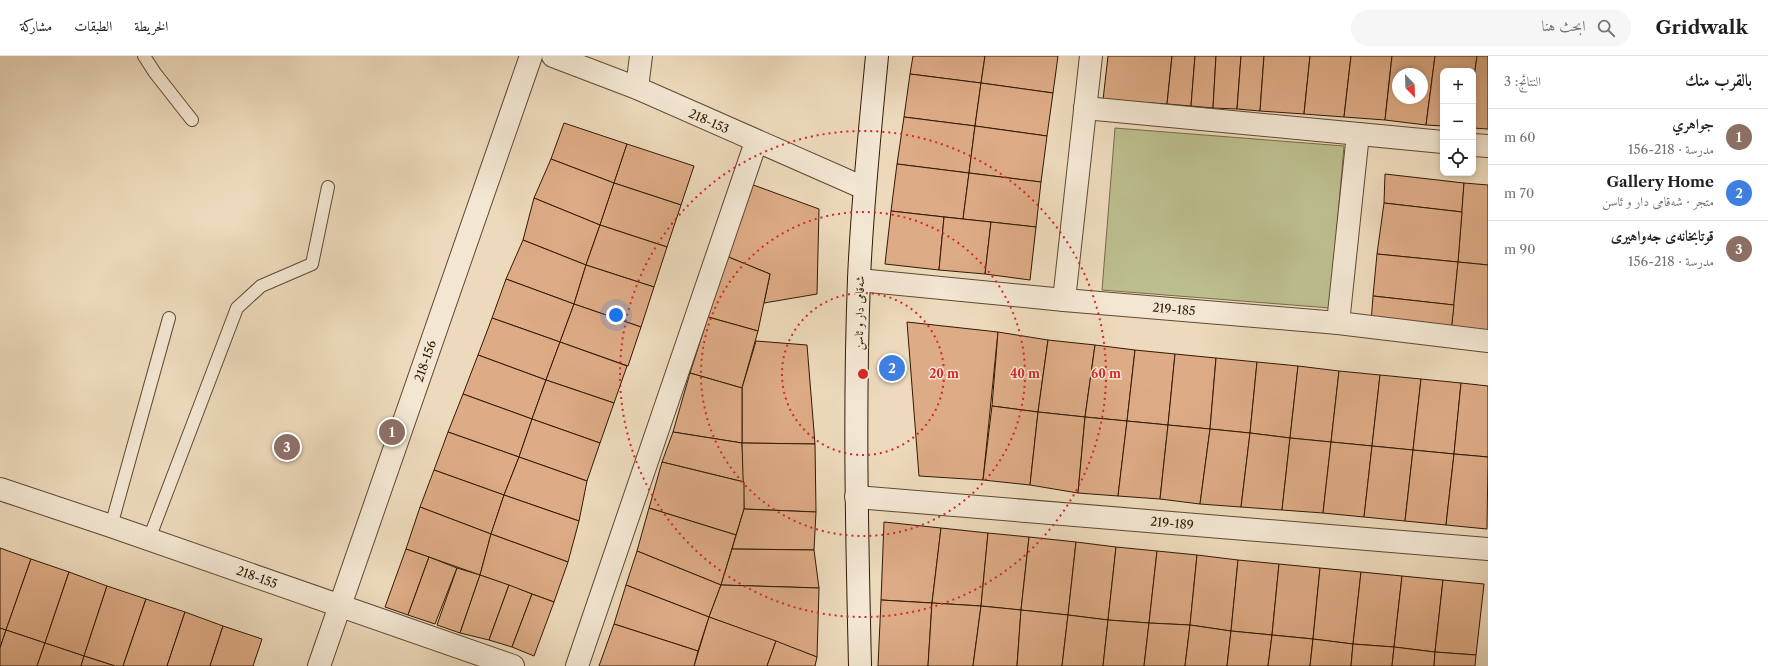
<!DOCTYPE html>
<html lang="ar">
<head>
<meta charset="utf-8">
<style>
	body { margin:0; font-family:"Libre Caslon Text",Amiri,serif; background:#f6f6f6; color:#202124; direction:rtl }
	.controls { position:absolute; right:12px; top:12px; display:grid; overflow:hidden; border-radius:8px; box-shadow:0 2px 6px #0003 }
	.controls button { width:36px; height:36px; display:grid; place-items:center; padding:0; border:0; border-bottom:1px solid #e0e0e0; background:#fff; color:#202124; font:20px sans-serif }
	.compass { position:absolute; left:1392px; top:12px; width:36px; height:36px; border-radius:50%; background:#fff; box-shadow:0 2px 6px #0003; rotate:157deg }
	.you { position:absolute; left:616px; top:259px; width:14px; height:14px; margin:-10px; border:3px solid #fff; border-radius:50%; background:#1a73e8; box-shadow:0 0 0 6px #1a73e833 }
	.badge { display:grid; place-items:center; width:26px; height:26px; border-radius:50%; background:#8f2418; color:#fff; font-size:13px; font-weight:700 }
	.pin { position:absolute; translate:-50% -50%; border:2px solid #fff; box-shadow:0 1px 4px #0006 }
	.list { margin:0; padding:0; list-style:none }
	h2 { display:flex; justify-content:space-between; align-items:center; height:52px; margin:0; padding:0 16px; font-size:17px }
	h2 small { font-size:13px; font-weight:400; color:#757577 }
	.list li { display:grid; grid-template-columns:26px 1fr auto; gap:12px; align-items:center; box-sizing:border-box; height:56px; padding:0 16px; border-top:1px solid #e0e0e0 }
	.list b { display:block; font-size:15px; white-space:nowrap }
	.list p { margin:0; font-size:13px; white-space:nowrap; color:#757577 }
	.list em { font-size:13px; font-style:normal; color:#757577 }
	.icon { flex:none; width:22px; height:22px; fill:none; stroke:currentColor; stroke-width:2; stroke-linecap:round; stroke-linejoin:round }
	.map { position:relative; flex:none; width:1488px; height:610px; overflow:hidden; direction:ltr }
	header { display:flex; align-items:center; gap:24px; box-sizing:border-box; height:56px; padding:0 20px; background:#fff; border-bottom:1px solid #e0e0e0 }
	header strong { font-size:19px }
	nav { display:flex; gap:22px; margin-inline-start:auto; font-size:14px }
	.search { width:280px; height:36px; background:#f6f6f6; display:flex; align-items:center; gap:10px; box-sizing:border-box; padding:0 14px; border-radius:22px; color:#757577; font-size:15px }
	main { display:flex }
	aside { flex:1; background:#fff }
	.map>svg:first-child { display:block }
</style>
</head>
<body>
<header>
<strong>Gridwalk</strong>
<div class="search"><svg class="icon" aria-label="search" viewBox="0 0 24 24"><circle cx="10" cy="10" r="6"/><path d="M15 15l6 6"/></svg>ابحث هنا</div>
<nav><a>الخريطة</a><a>الطبقات</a><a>مشاركة</a></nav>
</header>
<main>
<aside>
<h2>بالقرب منك<small>النتائج: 3</small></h2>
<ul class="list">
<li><span class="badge" style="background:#8d6e63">1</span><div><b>جواهري</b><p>مدرسة · 218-156</p></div><em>60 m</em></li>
<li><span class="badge" style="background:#3f7fe0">2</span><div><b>Gallery Home</b><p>متجر · شەقامی دار و ئاسن</p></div><em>70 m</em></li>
<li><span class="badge" style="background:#8d6e63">3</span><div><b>قوتابخانەی جەواهیری</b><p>مدرسة · 218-156</p></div><em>90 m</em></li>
</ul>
</aside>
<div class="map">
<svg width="1488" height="610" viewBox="0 0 1488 610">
	<rect width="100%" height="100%" fill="#eddabc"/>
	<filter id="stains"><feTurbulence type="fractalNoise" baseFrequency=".005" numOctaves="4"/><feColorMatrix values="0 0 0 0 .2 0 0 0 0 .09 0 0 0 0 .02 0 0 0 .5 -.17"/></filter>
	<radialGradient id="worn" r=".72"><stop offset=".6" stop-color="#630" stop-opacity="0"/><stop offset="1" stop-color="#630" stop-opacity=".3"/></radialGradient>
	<path fill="#bcbe8e" stroke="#776c48" d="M1115,72L1344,90L1330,252L1102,234Z"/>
	<g fill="#ddab85" stroke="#321903" fill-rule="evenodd">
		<path d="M913,0H985L981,27L910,18Z"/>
		<path d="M985,0H1058L1053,37L981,27Z"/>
		<path d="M1108,0H1172L1167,48L1103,44Z"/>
		<path d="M1172,0H1195L1191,50L1167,48Z"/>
		<path d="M1195,0H1216L1213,52L1191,50Z"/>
		<path d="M1216,0H1241L1237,53L1213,52Z"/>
		<path d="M1241,0H1264L1260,55L1237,53Z"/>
		<path d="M1264,0H1310L1304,58L1260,55Z"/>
		<path d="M1310,0H1351L1344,61L1304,58Z"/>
		<path d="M1351,0H1392L1385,64L1344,61Z"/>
		<path d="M1392,0H1435L1426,69L1385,64ZM1398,18H1422V42H1398Z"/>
		<path d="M1435,0H1477L1473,29V15H1443V70L1426,69Z"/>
		<path d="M1477,0H1488V73L1473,72V29Z"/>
		<path d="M910,18L981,27L975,70L904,61Z"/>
		<path d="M981,27L1053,37L1047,80L975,70Z"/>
		<path d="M904,61L975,70L969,117L897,108Z"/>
		<path d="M564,67L627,88L614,127L551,103Z"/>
		<path d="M975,70L1047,80L1041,126L969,117Z"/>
		<path d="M627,88L694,110L681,149L614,127Z"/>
		<path d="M551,103L614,127L600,169L534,142Z"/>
		<path d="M897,108L969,117L963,163L891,155Z"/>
		<path d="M969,117L1041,126L1036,171L963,163Z"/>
		<path d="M1385,118L1464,127L1462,156L1384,147Z"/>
		<path d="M614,127L681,149L667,191L600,169Z"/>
		<path d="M748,127L819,153L817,238L764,247L770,218L726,200Z"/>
		<path d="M1464,127L1488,129V209L1458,206Z"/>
		<path d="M534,142L600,169L586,209L523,184Z"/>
		<path d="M1384,147L1462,156L1458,206L1377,198Z"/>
		<path d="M891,155L944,161L939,214L885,208Z"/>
		<path d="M944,161L991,166L985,218L939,214Z"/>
		<path d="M991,166L1036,171L1030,224L985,218Z"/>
		<path d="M600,169L667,191L654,231L586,209Z"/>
		<path d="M523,184L586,209L574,248L506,223Z"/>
		<path d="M1377,198L1458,206L1454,249L1373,240Z"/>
		<path d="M726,200L770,218L758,275L708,261Z"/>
		<path d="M1458,206L1488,209V279L1451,276Z"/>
		<path d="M586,209L654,231L641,271L574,248Z"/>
		<path d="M506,223L574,248L560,286L492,262Z"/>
		<path d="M1373,240L1454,249L1451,276L1371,267Z"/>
		<path d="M574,248L641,271L628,310L560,286Z"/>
		<path d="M708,261L758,275L742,332L690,317Z"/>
		<path d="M492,262L560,286L546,324L478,299Z"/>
		<path d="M907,266L998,276L983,424L919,420Z"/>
		<path d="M998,276L1048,284L1038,356L992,350Z"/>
		<path d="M1048,284L1095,289L1085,361L1038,356Z"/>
		<path d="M756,285L807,289L815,388L742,387V332Z"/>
		<path d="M560,286L627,310L614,347L546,324Z"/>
		<path d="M1095,289L1135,294L1127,365L1085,361Z"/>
		<path d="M1135,294L1175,298L1168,369L1127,365Z"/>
		<path d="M1175,298L1216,302L1210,373L1168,369Z"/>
		<path d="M478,299L546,324L532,363L463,338Z"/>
		<path d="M1216,302L1257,306L1250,377L1210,373Z"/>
		<path d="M1257,306L1298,310L1290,382L1250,377Z"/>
		<path d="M1298,310L1339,315L1331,386L1290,382Z"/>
		<path d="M1339,315L1380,319L1372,390L1331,386Z"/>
		<path d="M690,317L742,332V387L673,376Z"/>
		<path d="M1380,319L1421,323L1413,394L1372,390Z"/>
		<path d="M1421,323L1461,327L1454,398L1413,394Z"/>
		<path d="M546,324L614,347L600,387L532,363Z"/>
		<path d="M1461,327L1488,330V401L1454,398Z"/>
		<path d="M463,338L532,363L519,401L448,376Z"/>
		<path d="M992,350L1038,356L1030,429L983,424Z"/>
		<path d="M1038,356L1085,361L1078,437L1030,429Z"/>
		<path d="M1085,361L1127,365L1118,440L1078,437Z"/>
		<path d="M532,363L600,387L587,425L519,401Z"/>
		<path d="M1127,365L1168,369L1160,443L1118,440Z"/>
		<path d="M1168,369L1210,373L1200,448L1160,443Z"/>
		<path d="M1210,373L1250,377L1241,451L1200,448Z"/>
		<path d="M448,376L519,401L504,439L434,414Z"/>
		<path d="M673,376L742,387L744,426L662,406Z"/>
		<path d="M1250,377L1290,382L1282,454L1241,451Z"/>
		<path d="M1290,382L1331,386L1323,457L1282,454Z"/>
		<path d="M1331,386L1372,390L1364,461L1323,457Z"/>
		<path d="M742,387L815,388L816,456L744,453Z"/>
		<path d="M1372,390L1413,394L1405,465L1364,461Z"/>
		<path d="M1413,394L1454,398L1446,469L1405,465Z"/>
		<path d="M1454,398L1488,401L1487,473L1446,469Z"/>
		<path d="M519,401L587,425L579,465L504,439Z"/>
		<path d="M662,406L744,426V453L736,479L649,452Z"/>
		<path d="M434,414L504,439L491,478L420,451Z"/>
		<path d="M504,439L579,465L568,506L491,478Z"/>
		<path d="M420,451L491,478L480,519L406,493Z"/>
		<path d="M649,452L736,479L721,529L637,495Z"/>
		<path d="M744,453L816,456L814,494L732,493Z"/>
		<path d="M884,466L941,472L932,547L881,544Z"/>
		<path d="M941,472L988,477L981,550L932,547Z"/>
		<path d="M988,477L1029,481L1021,554L981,550Z"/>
		<path d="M491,478L568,506L554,546L480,519Z"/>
		<path d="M1029,481L1076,486L1068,559L1021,554Z"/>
		<path d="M1076,486L1116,491L1108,564L1068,559Z"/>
		<path d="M1116,491L1157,495L1149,567L1108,564Z"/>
		<path d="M0,492L31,503L6,574L0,572Z"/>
		<path d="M406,493L429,501L408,559L385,551Z"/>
		<path d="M732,493L814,494L819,532L721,529Z"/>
		<path d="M637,495L721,529L709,561L626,529Z"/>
		<path d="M1157,495L1197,499L1190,569L1149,567Z"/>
		<path d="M1197,499L1238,504L1231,575L1190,569Z"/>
		<path d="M429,501L457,512L435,568L408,559Z"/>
		<path d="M31,503L69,516L45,587L6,574Z"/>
		<path d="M1238,504L1279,508L1272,579L1231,575Z"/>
		<path d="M1279,508L1320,512L1313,583L1272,579Z"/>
		<path d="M457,512L480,519L460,577L437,569Z"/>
		<path d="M1320,512L1361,516L1353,588L1313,583Z"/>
		<path d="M69,516L107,530L84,600L45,587Z"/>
		<path d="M1361,516L1402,520L1394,591L1353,588Z"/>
		<path d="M480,519L509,529L489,584L460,577Z"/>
		<path d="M1402,520L1443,524L1435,596L1394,591Z"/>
		<path d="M1443,524L1484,528L1476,599L1435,596Z"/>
		<path d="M509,529L532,538L512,591L489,584Z"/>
		<path d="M626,529L709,561L698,595L614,568Z"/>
		<path d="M721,529L819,532L817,601L709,561Z"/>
		<path d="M107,530L146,543L123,610H115L84,600Z"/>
		<path d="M532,538L554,546L534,600L512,591Z"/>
		<path d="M146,543L185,556L167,610H123Z"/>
		<path d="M881,544L932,547L928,610H878Z"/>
		<path d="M932,547L981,550L973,610H928Z"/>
		<path d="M981,550L1021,554L1017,610H973Z"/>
		<path d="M1021,554L1068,559L1062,610H1017Z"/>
		<path d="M185,556L223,570L210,610H167Z"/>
		<path d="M1068,559L1108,564L1103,610H1062Z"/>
		<path d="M709,561L776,585L767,610H694Z"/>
		<path d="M1108,564L1149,567L1144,610H1103Z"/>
		<path d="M1149,567L1190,569L1185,610H1144Z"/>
		<path d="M614,568L698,595L694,610H599Z"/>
		<path d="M1190,569L1231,575L1227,610H1185Z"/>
		<path d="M223,570L262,583L253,610H210Z"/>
		<path d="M0,572L6,574L0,592Z"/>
		<path d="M6,574L45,587L37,610H0V592Z"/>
		<path d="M1231,575L1272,579L1268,610H1227Z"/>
		<path d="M1272,579L1313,583L1310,610H1268Z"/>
		<path d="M1313,583L1353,588L1351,610H1310Z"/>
		<path d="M776,585L817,601L815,610H767Z"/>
		<path d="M45,587L84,600L81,610H37Z"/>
		<path d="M1353,588L1394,591L1392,610H1351Z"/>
		<path d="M1394,591L1435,596L1434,610H1392Z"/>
		<path d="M1435,596L1476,599L1475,610H1434Z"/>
		<path d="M84,600L115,610H81Z"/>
	</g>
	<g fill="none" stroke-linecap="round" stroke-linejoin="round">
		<defs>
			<g id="lane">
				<path d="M144,0L155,17L192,64"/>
				<path d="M111,470L169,262"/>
				<path d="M149,483L237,252L261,230L312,208L328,131"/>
			</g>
			<g id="street">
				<path d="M553,0L637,32L864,132"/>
				<path d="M637,32L641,0"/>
				<path d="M1085,52L1443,86"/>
				<path d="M1473,89L1488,90"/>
				<path d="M859,224L1064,244L1338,267L1488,285"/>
				<path d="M1064,244L1091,0"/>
				<path d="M1338,267L1358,78"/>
				<path d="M0,433L111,470L513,610"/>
				<path d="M856,441L1488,493"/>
				<path d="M319,610L531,0"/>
				<path d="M577,610L756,86"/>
			</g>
			<path id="secondary" d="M860,610C857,481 854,352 859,223C862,149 870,74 877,0"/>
		</defs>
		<use href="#lane" stroke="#614931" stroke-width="14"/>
		<use href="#street" stroke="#614931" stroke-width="24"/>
		<use href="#secondary" stroke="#321903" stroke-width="24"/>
		<use href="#lane" stroke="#f3e7d3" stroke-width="12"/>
		<use href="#street" stroke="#f3e7d3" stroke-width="22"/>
		<use href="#secondary" stroke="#f3e7d3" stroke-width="22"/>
	</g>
	<g fill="none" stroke="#d62828" stroke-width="2" stroke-dasharray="2 4">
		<circle cx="863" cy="318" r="81"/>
		<circle cx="863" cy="318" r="162"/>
		<circle cx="863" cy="318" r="243"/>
	</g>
	<g text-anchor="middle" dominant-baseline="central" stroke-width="3" stroke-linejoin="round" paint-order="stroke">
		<g font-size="12" fill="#321903" stroke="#f3e7d3">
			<text transform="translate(709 65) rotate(24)">218-153</text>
			<text transform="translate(1174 253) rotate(5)">219-185</text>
			<text transform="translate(859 257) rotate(-89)">شەقامی دار و ئاسن</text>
			<text transform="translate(425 305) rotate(-71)">218-156</text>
			<text transform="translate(1172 467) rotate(5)">219-189</text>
			<text transform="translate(257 521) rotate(20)">218-155</text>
		</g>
	</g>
	<circle cx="863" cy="318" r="6" fill="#d62828" stroke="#f3e7d3" stroke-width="2"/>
	<g font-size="12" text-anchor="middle" font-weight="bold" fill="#d62828" stroke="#f3e7d3" stroke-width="3" stroke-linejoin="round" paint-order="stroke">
		<text x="944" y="322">20 m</text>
		<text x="1025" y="322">40 m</text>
		<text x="1106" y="322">60 m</text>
	</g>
	<rect width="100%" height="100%" filter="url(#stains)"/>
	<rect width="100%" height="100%" fill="url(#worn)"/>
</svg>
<div class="controls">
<button>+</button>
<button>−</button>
<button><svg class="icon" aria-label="locate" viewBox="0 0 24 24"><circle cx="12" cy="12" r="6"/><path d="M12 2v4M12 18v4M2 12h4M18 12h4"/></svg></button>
</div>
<svg class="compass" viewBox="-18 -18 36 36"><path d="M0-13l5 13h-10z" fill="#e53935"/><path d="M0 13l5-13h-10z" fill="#757577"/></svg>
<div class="you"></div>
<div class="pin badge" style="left:392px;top:376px;background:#8d6e63">1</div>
<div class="pin badge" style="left:892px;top:312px;background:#3f7fe0">2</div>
<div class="pin badge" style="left:287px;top:391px;background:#8d6e63">3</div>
</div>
</main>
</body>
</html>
